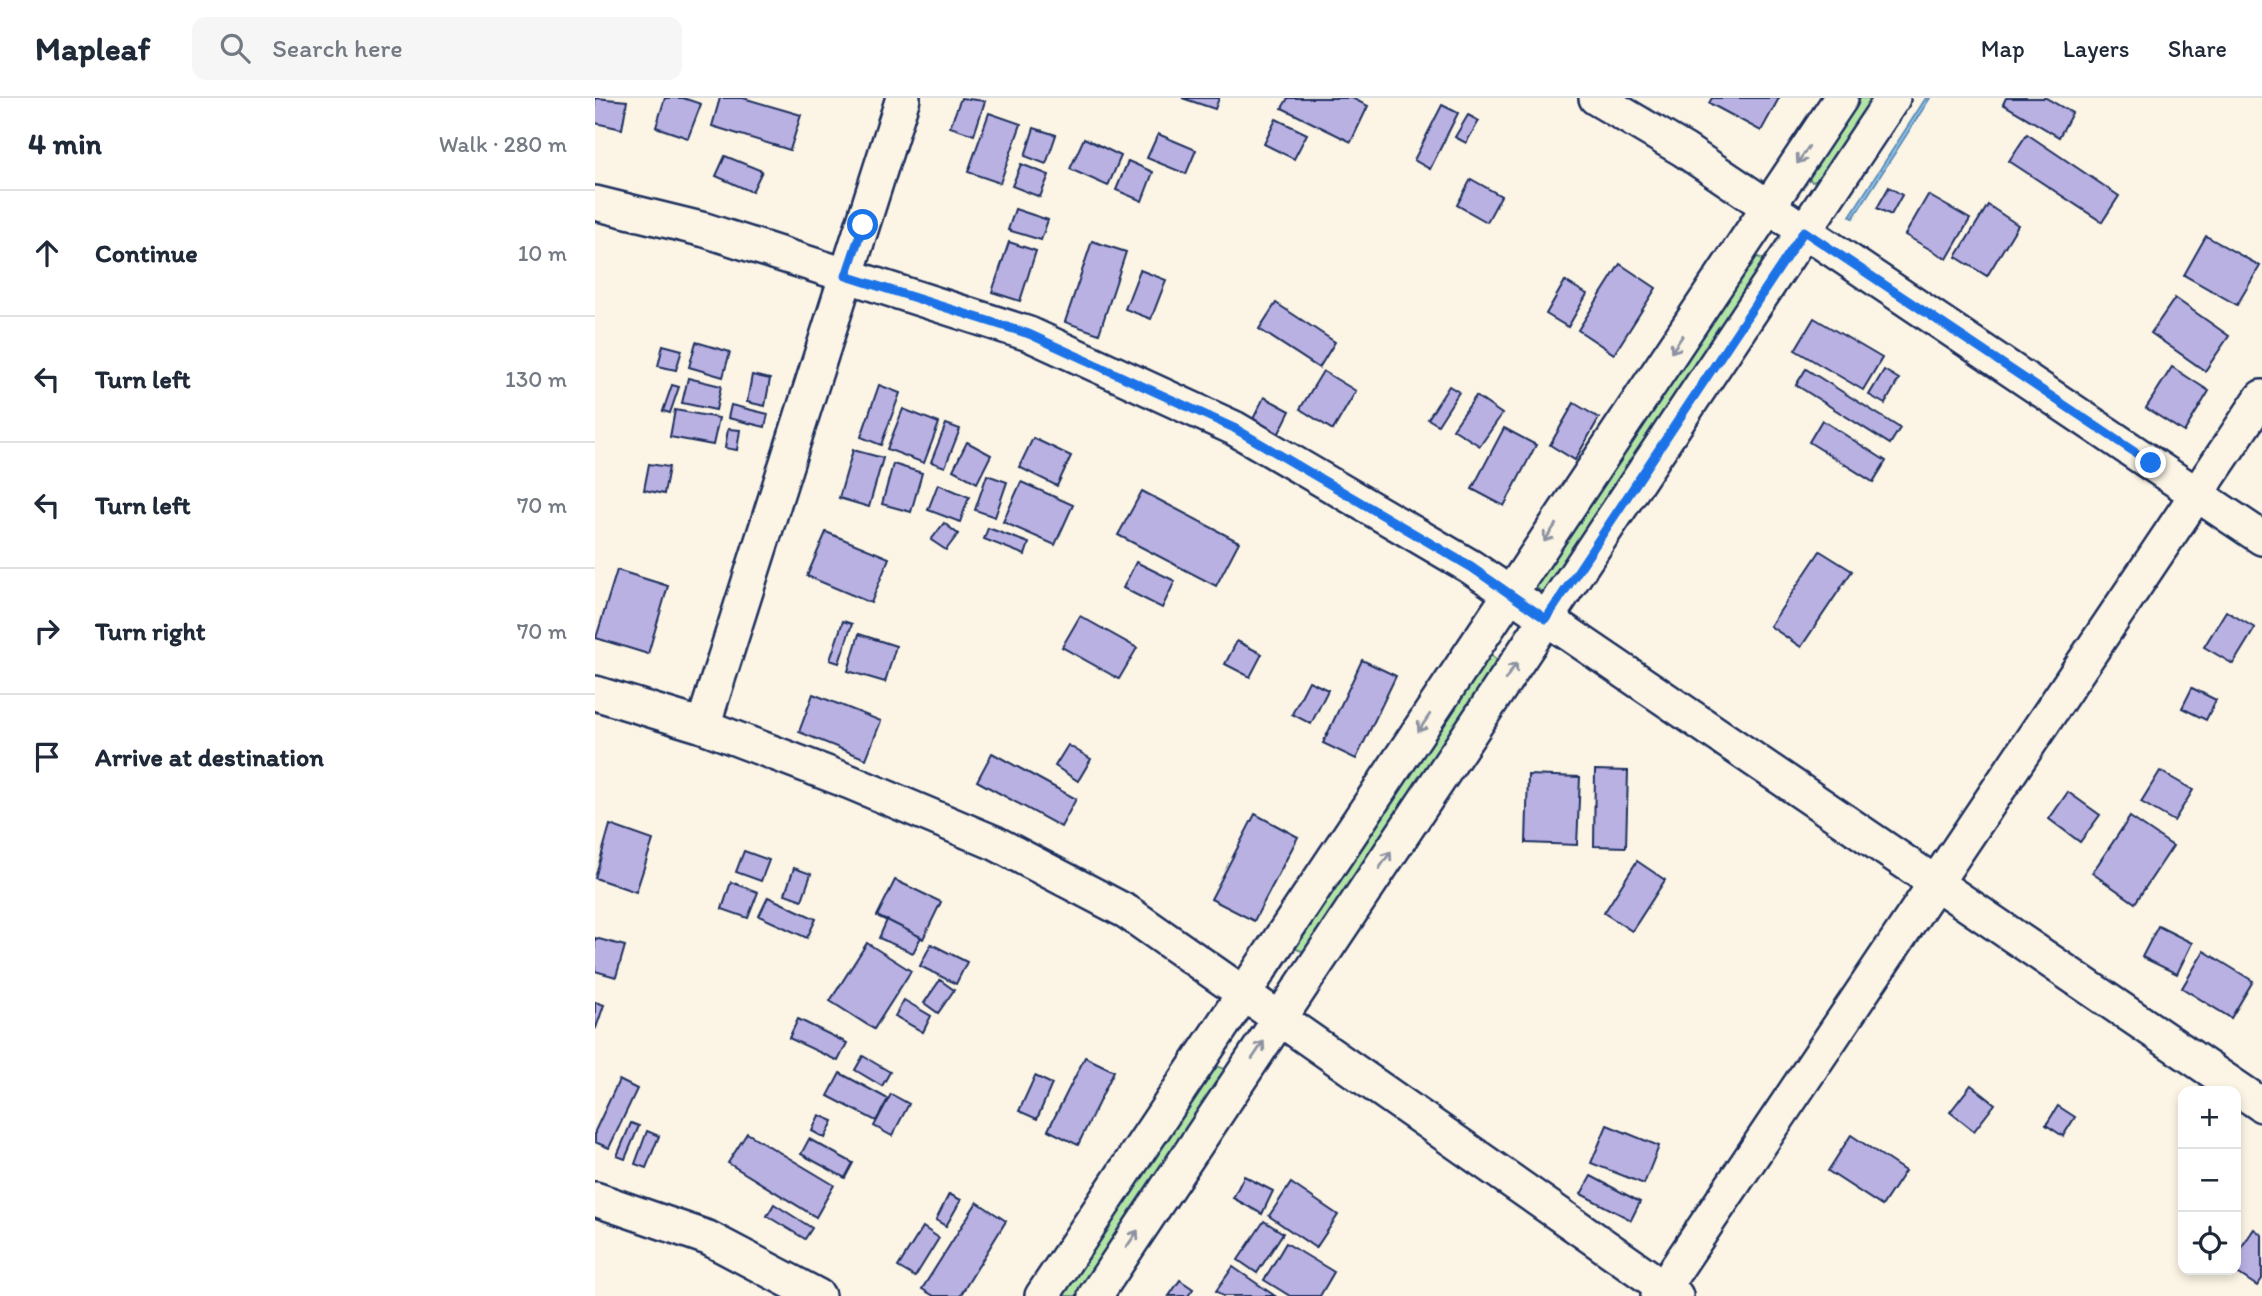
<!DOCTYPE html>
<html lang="en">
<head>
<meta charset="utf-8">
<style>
	body { margin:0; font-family:Itim,sans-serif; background:#f6f6f7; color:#1f2937 }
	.controls { position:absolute; right:21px; bottom:21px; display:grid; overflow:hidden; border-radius:14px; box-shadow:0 4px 10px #0003 }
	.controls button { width:63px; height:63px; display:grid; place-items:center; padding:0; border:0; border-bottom:2px solid #e0e1e3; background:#fff; color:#1f2937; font:35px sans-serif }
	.stop { position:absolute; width:21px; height:21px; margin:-16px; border:5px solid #1a73e8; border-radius:50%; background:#fff }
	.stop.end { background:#1a73e8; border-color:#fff; box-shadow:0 2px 7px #0008 }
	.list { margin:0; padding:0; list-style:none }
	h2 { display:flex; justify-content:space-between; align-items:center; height:91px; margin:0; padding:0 28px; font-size:30px }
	h2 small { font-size:23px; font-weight:400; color:#747a83 }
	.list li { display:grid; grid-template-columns:46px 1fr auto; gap:21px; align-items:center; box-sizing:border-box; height:126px; padding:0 28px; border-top:2px solid #e0e1e3 }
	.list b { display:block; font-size:26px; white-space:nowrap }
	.list em { font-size:23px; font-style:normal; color:#747a83 }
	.icon { flex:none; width:38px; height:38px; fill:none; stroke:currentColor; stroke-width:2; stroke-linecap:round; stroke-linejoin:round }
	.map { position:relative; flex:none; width:1667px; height:1198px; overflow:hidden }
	header { display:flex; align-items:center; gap:42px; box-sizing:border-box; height:98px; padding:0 35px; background:#fff; border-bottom:2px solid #e0e1e3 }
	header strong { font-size:33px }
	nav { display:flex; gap:38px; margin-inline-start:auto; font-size:24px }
	.search { width:490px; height:63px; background:#f6f6f7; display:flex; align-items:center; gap:18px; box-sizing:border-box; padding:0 24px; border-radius:14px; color:#747a83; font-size:26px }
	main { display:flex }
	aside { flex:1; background:#fff }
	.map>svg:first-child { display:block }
</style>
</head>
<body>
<header>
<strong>Mapleaf</strong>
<div class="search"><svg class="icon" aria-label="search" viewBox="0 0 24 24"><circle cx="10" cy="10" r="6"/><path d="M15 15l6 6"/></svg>Search here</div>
<nav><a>Map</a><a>Layers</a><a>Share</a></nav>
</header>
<main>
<aside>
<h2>4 min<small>Walk · 280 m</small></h2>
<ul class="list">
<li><svg class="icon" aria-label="ahead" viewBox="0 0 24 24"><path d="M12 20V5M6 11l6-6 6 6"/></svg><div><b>Continue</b></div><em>10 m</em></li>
<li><svg class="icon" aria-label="left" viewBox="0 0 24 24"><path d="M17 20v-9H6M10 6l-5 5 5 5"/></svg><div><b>Turn left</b></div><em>130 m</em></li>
<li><svg class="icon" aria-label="left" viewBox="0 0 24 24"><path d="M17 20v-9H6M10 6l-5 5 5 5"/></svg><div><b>Turn left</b></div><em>70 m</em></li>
<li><svg class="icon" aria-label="right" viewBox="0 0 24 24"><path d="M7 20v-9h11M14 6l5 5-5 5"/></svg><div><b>Turn right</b></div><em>70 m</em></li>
<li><svg class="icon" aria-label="arrive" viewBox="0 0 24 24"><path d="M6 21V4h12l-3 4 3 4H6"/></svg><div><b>Arrive at destination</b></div></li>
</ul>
</aside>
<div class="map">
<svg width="1667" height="1198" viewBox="0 0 1667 1198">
	<rect width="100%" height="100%" fill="#fcf5e5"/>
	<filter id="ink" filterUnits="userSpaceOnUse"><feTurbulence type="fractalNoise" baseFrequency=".0143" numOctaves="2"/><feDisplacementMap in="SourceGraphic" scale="14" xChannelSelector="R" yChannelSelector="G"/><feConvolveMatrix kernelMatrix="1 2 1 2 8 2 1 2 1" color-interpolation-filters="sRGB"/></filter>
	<g filter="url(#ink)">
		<g fill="#b2e4a5" stroke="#668a82" stroke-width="2">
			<path d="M1261,0H1281L1226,82L1217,84L1212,77Z"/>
			<path d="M1158,157L1168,161L1169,165L950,493H945L938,486Z"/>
			<path d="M893,555L904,563L710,854L701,851L700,846Z"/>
			<path d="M620,967L629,971L630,978L484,1198H464Z"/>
		</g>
		<path fill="#90caf0" stroke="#618cb6" stroke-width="2" d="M1331,0H1335L1258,120L1255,118Z"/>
		<g fill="#bab1e3" stroke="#1b2f5e" stroke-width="2">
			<path d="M0,0L32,3L27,31L0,25Z"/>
			<path d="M70,0H88L106,6L93,40L61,29Z"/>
			<path d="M125,0H148L206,17L195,52L117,28Z"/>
			<path d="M366,0L390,3L379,37L355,29Z"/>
			<path d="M587,0H624L620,11Z"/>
			<path d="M693,0H757L773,8L756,44L687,10Z"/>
			<path d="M1117,0H1184L1166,33L1114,5Z"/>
			<path d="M1411,0H1451L1477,15L1464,39L1408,6Z"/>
			<path d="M847,7L863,15L835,71L819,62Z"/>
			<path d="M394,15L426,26L405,85L373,74Z"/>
			<path d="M873,17L884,23L871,45L860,39Z"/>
			<path d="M681,21L712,36L699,61L669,46Z"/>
			<path d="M439,30L461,37L451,66L430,58Z"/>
			<path d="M563,36L601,52L591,76L552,60Z"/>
			<path d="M1432,36L1524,98L1507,124L1414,63Z"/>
			<path d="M489,40L526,58L513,88L475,71Z"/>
			<path d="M130,58L167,73L157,94L121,78Z"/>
			<path d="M533,63L558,74L547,103L521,92Z"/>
			<path d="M426,66L454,77L445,99L417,88Z"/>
			<path d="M876,81L906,98L892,124L862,107Z"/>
			<path d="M1294,89L1307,97L1296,117L1282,110Z"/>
			<path d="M1333,97L1375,121L1352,161L1310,137Z"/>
			<path d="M1393,107L1423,127L1392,178L1361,159Z"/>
			<path d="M420,111L453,122L446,142L413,132Z"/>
			<path d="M1611,138L1665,168L1642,207L1589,177Z"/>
			<path d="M497,143L531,154L504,236L470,224Z"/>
			<path d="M414,144L441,153L425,203L397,194Z"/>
			<path d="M1025,166L1061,190L1019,256L983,232Z"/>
			<path d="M545,172L571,182L556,221L530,211Z"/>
			<path d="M970,183L992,196L973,229L951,216Z"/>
			<path d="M1580,200L1634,238L1610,273L1556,235Z"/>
			<path d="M681,205L740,244L724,270L664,231Z"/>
			<path d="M1219,220L1287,260L1268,292L1200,252Z"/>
			<path d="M101,244L135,254L128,279L94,269Z"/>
			<path d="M68,247L87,252L81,272L63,268Z"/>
			<path d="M1577,269L1614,293L1589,334L1551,310Z"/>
			<path d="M1211,271L1305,330L1295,346L1201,287Z"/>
			<path d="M1289,272L1304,281L1290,306L1274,297Z"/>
			<path d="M728,273L761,293L738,332L705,311Z"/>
			<path d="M157,277L175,281L170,308L152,304Z"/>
			<path d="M93,280L126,288L121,312L87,305Z"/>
			<path d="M77,287L84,289L75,315L68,313Z"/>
			<path d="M284,287L305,295L286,347L266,339Z"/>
			<path d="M854,288L864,294L843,327L833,321Z"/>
			<path d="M881,298L907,316L885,348L858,331Z"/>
			<path d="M669,299L695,313L683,337L657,323Z"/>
			<path d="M979,305L1004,320L980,362L955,347Z"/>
			<path d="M136,307L173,316L170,329L133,320Z"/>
			<path d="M308,311L344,325L329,365L292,351Z"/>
			<path d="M80,312L124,320L118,347L75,339Z"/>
			<path d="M1227,322L1291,363L1278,384L1214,344Z"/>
			<path d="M351,326L365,331L350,369L336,364Z"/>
			<path d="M909,330L941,347L909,408L877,391Z"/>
			<path d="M133,331L145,332L142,352L130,350Z"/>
			<path d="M438,340L476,358L462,388L424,369Z"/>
			<path d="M372,344L396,357L382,385L358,372Z"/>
			<path d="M258,352L288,360L274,409L244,400Z"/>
			<path d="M54,366L74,369L69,396L49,392Z"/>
			<path d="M298,366L327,375L316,414L287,406Z"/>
			<path d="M392,377L412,384L400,419L380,412Z"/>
			<path d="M426,384L478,407L460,447L408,424Z"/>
			<path d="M343,386L374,399L365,424L333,412Z"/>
			<path d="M547,393L644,444L621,488L523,437Z"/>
			<path d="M349,425L363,436L351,452L336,442Z"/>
			<path d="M393,430L434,445L430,457L389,441Z"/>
			<path d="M231,434L294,460L276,505L212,478Z"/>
			<path d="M1225,453L1257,473L1206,549L1175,528Z"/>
			<path d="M541,464L580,483L567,510L528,490Z"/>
			<path d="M22,472L73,488L53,556L1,540Z"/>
			<path d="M1631,513L1660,530L1638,566L1609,549Z"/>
			<path d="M485,518L542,550L524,581L467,549Z"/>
			<path d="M248,523L257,526L244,565L235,562Z"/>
			<path d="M264,536L301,548L290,584L253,573Z"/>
			<path d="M642,543L667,556L655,579L630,566Z"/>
			<path d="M767,562L801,578L761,661L728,645Z"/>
			<path d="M714,583L733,592L716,626L697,616Z"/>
			<path d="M1597,590L1621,602L1611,622L1587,610Z"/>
			<path d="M218,596L286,623L271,661L204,634Z"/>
			<path d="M473,647L496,661L483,683L460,668Z"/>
			<path d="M397,655L481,701L466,729L382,683Z"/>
			<path d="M1000,672L1033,673L1031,749L999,748Z"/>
			<path d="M1565,673L1598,692L1579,723L1546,704Z"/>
			<path d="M933,677L985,679L982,747L931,745Z"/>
			<path d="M1473,694L1505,717L1485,744L1454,721Z"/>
			<path d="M660,716L703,739L659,823L616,801Z"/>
			<path d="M1535,719L1578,748L1540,805L1497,775Z"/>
			<path d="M15,727L58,742L41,794L0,780Z"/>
			<path d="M149,753L174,762L166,783L141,774Z"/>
			<path d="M1042,763L1070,782L1037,833L1009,815Z"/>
			<path d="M199,770L216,776L207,802L190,796Z"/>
			<path d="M300,782L346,804L328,841L282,818Z"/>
			<path d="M136,784L163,794L153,820L127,811Z"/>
			<path d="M173,799L221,821L212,840L164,818Z"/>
			<path d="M292,822L326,839L318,855L284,840Z"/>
			<path d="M1563,828L1597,845L1582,876L1547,859Z"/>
			<path d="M0,840L30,848L21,879L0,873Z"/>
			<path d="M272,845L316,873L279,931L235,903Z"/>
			<path d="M336,846L372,864L361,886L325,868Z"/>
			<path d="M1609,853L1658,883L1636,920L1587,890Z"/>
			<path d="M345,882L359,892L343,915L329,905Z"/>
			<path d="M309,902L336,918L328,934L300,918Z"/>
			<path d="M0,904L9,907L1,930L0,929Z"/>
			<path d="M203,921L252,945L243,963L194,940Z"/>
			<path d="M268,958L295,974L287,988L260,972Z"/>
			<path d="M490,959L519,973L483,1047L453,1032Z"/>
			<path d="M245,975L293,1001L281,1023L233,998Z"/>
			<path d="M440,978L457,986L442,1021L424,1013Z"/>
			<path d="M24,982L42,991L14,1050L0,1044V1033Z"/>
			<path d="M1376,987L1400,1006L1379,1033L1355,1014Z"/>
			<path d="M296,996L314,1006L297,1038L279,1028Z"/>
			<path d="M1463,1008L1480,1019L1468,1038L1451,1027Z"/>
			<path d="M224,1017L238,1023L230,1040L217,1033Z"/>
			<path d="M36,1025L44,1028L30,1061L22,1058Z"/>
			<path d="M1012,1027L1064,1048L1049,1086L996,1065Z"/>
			<path d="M52,1033L64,1038L51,1070L40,1066Z"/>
			<path d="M152,1035L239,1087L221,1119L133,1065Z"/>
			<path d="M1256,1037L1310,1073L1287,1108L1233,1073Z"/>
			<path d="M214,1041L258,1065L250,1080L206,1056Z"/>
			<path d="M649,1078L678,1093L667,1116L638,1100Z"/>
			<path d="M996,1078L1045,1104L1036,1122L986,1096Z"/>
			<path d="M696,1085L743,1117L721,1150L674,1118Z"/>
			<path d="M354,1096L366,1102L351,1128L341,1122Z"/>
			<path d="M382,1104L411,1123L365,1198H339L327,1191Z"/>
			<path d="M179,1106L217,1130L210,1141L172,1118Z"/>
			<path d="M669,1123L688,1135L662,1175L643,1162Z"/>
			<path d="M328,1129L344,1140L320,1179L303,1169Z"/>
			<path d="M1659,1131L1667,1137V1181L1662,1188L1638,1172L1641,1157Z"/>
			<path d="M691,1145L739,1174L725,1198H695L669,1182Z"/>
			<path d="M638,1169L680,1198H628L621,1193Z"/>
			<path d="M585,1182L598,1191L593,1198H574Z"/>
		</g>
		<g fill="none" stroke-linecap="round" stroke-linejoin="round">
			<defs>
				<g id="street">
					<path d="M1001,0L1089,52L1667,440"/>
					<path d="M0,105L110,132L434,236L639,330L876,469L1667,1007"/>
					<path d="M0,595L108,628L255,684L400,745L532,814L1081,1198"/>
					<path d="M108,628L308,0"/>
					<path d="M0,1101L113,1140L223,1198"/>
					<path d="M447,1198L1246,0"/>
					<path d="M500,1198L1298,0"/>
					<path d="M1063,1198L1667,299"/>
				</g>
			</defs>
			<use href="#street" stroke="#1b2f5e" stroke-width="38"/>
			<use href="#street" stroke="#fcf5e5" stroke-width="33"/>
		</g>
		<defs><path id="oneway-shaft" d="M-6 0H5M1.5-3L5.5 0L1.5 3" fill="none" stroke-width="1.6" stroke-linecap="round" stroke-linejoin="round" transform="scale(1.75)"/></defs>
		<g stroke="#8c92a2">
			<use href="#oneway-shaft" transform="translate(1208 57) rotate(124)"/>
			<use href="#oneway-shaft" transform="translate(1082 246) rotate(124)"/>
			<use href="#oneway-shaft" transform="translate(955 435) rotate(124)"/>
			<use href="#oneway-shaft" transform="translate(916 573) rotate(-56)"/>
			<use href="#oneway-shaft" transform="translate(829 625) rotate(124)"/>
			<use href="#oneway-shaft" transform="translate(790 762) rotate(-56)"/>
			<use href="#oneway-shaft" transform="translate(663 952) rotate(-56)"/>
			<use href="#oneway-shaft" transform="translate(537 1141) rotate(-56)"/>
		</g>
	</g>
	<g fill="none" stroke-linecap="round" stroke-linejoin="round" filter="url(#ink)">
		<path stroke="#1a73e8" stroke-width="9" d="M268,127L251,178L434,236L639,330L876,469L951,521L1209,133L1556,365"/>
	</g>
</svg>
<div class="controls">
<button>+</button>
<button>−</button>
<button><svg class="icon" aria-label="locate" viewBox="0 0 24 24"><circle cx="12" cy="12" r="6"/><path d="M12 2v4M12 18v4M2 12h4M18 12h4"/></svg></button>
</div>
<div class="stop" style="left:268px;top:127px"></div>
<div class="stop end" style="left:1556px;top:365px"></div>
</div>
</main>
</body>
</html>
